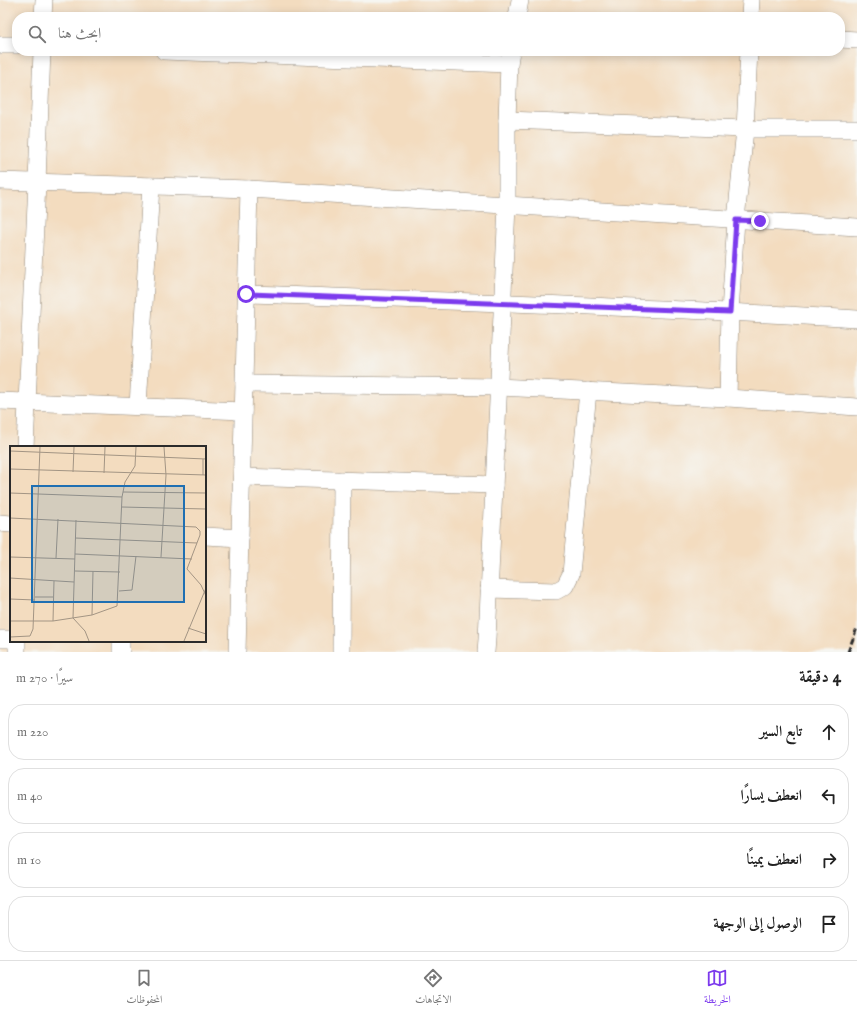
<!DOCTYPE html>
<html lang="ar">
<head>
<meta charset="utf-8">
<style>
	body { margin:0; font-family:"IM FELL English",Amiri,serif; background:#f6f6f6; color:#222; direction:rtl }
	.stop { position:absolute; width:12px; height:12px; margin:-9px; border:3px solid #7c3aed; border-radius:50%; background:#fff }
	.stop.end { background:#7c3aed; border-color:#fff; box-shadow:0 1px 4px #0008 }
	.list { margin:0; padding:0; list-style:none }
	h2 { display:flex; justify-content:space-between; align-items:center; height:52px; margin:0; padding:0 16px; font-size:17px }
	h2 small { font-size:13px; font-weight:400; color:#767676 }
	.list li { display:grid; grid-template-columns:26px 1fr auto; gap:12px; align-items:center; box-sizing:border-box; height:56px; margin:0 8px 8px; padding:0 8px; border:1px solid #e0e0e0; border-radius:16px }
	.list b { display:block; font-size:15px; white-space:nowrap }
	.list em { font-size:13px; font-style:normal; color:#767676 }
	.icon { flex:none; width:22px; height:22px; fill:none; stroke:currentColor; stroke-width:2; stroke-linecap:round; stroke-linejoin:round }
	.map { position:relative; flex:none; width:857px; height:652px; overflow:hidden; direction:ltr }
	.search { position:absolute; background:#fff; box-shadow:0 2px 10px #0003; left:12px; right:12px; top:12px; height:44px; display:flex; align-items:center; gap:10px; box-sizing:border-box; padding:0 14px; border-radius:16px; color:#767676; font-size:15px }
	.sheet { height:308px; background:#fff }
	nav { display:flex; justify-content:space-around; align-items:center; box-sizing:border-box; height:56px; border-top:1px solid #e0e0e0; background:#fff; font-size:11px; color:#767676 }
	nav a { display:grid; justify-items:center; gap:2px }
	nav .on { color:#7c3aed }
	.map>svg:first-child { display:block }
</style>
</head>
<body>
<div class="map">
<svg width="857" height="652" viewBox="0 0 857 652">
	<rect width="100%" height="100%" fill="#f6f6f2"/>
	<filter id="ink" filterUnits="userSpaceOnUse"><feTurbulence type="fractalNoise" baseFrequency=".025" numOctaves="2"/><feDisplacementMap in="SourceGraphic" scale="8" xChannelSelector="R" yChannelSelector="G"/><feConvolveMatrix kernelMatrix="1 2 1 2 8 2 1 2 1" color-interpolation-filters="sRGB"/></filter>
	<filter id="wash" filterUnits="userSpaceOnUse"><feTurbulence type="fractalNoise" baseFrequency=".012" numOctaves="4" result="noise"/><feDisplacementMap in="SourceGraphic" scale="16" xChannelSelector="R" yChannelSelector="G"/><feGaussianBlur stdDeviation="0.9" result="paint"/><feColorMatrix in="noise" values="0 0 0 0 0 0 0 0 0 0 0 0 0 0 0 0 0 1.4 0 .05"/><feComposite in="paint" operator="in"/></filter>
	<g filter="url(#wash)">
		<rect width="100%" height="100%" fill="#f3dcbf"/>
	</g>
	<g filter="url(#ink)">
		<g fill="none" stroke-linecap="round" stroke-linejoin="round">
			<defs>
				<g id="minor">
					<path d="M43,17L44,0"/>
					<path d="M517,17L520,0"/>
					<path d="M750,17L751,0"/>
					<path d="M840,39L857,40"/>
					<path d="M0,45H17"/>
					<path d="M164,51L509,64"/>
					<path d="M507,120L745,129H857"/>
					<path d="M0,181L249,189L857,227"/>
					<path d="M246,294C450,301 654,307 857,319"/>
					<path d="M244,384L499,387L728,398L857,407"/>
					<path d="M728,398L730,312L736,220L745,129L749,51"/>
					<path d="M0,401L243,411"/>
					<path d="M138,406L151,186"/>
					<path d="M25,447L37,182L42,51"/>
					<path d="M242,477L494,485"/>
					<path d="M0,523L11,524"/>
					<path d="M205,536L240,538"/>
					<path d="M489,589L556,591L565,586L571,574L588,391"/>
					<path d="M0,639H11"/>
					<path d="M17,652V641"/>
					<path d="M121,652V641"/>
					<path d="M237,652L249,189"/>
					<path d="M341,652L342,480"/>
					<path d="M486,652L487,639L507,206V120L509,64L511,51"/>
				</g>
			</defs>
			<use href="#minor" stroke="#8f8475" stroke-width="18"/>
			<use href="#minor" stroke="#fff" stroke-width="17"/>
			<path stroke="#2b2b2b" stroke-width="3" stroke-dasharray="6 3" stroke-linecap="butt" d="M848,652L857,628"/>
		</g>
	</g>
	<g fill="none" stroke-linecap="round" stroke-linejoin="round" filter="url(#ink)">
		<path stroke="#7c3aed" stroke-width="5" d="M246,294L730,312L736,220L760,221"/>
	</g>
	<g transform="translate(10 446)">
		<rect width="196" height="196" fill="#f3dcbf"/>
		<path fill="none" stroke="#a39584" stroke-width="1" d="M0,5L196,13M0,23L196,29M63,26L64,1M94,27L95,1M193,29V13M113,46L196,47M0,47L112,51M112,61L196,63M0,72L186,81L190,85V89L177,123L191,139L196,150M66,74L63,172L75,185L79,195M65,92L187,97M65,108L182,113M0,111L65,113M151,111L156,29L154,1M46,112L48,73M65,125L110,126M0,132L64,136M109,145L122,144L126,110M25,151H43M0,153L25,154M82,169L83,125M0,175H43L82,169L107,160L112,51L115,36L125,20L126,1M43,175L44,135M178,182L196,188M0,191L20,190L23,183L30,1M174,195L196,142"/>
		<path fill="#1f6fb2" fill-opacity="0.15" stroke="#1f6fb2" stroke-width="2" d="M22,40H174V156H22Z"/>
		<rect width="196" height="196" fill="none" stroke="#2b2b2b" stroke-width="2"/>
	</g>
</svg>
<div class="stop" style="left:246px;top:294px"></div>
<div class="stop end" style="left:760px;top:221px"></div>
<div class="search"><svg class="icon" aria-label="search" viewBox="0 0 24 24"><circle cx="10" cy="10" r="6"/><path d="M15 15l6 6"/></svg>ابحث هنا</div>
</div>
<section class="sheet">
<h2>4 دقيقة<small>سيرًا · 270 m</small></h2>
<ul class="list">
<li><svg class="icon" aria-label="ahead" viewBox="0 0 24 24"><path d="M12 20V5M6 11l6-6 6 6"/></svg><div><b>تابع السير</b></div><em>220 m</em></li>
<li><svg class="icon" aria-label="left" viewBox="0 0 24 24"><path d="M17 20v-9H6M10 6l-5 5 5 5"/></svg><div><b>انعطف يسارًا</b></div><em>40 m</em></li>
<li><svg class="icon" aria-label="right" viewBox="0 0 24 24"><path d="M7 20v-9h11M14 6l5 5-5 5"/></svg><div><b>انعطف يمينًا</b></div><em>10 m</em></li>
<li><svg class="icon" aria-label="arrive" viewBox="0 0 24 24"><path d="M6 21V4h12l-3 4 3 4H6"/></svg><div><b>الوصول إلى الوجهة</b></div></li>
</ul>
</section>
<nav>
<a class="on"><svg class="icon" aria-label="map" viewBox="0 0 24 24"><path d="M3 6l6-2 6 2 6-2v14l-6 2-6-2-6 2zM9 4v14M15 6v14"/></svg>الخريطة</a>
<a><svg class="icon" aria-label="directions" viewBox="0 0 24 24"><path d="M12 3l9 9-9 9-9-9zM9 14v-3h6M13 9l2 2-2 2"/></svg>الاتجاهات</a>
<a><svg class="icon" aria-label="saved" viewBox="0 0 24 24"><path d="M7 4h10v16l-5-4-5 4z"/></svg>المحفوظات</a>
</nav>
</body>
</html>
